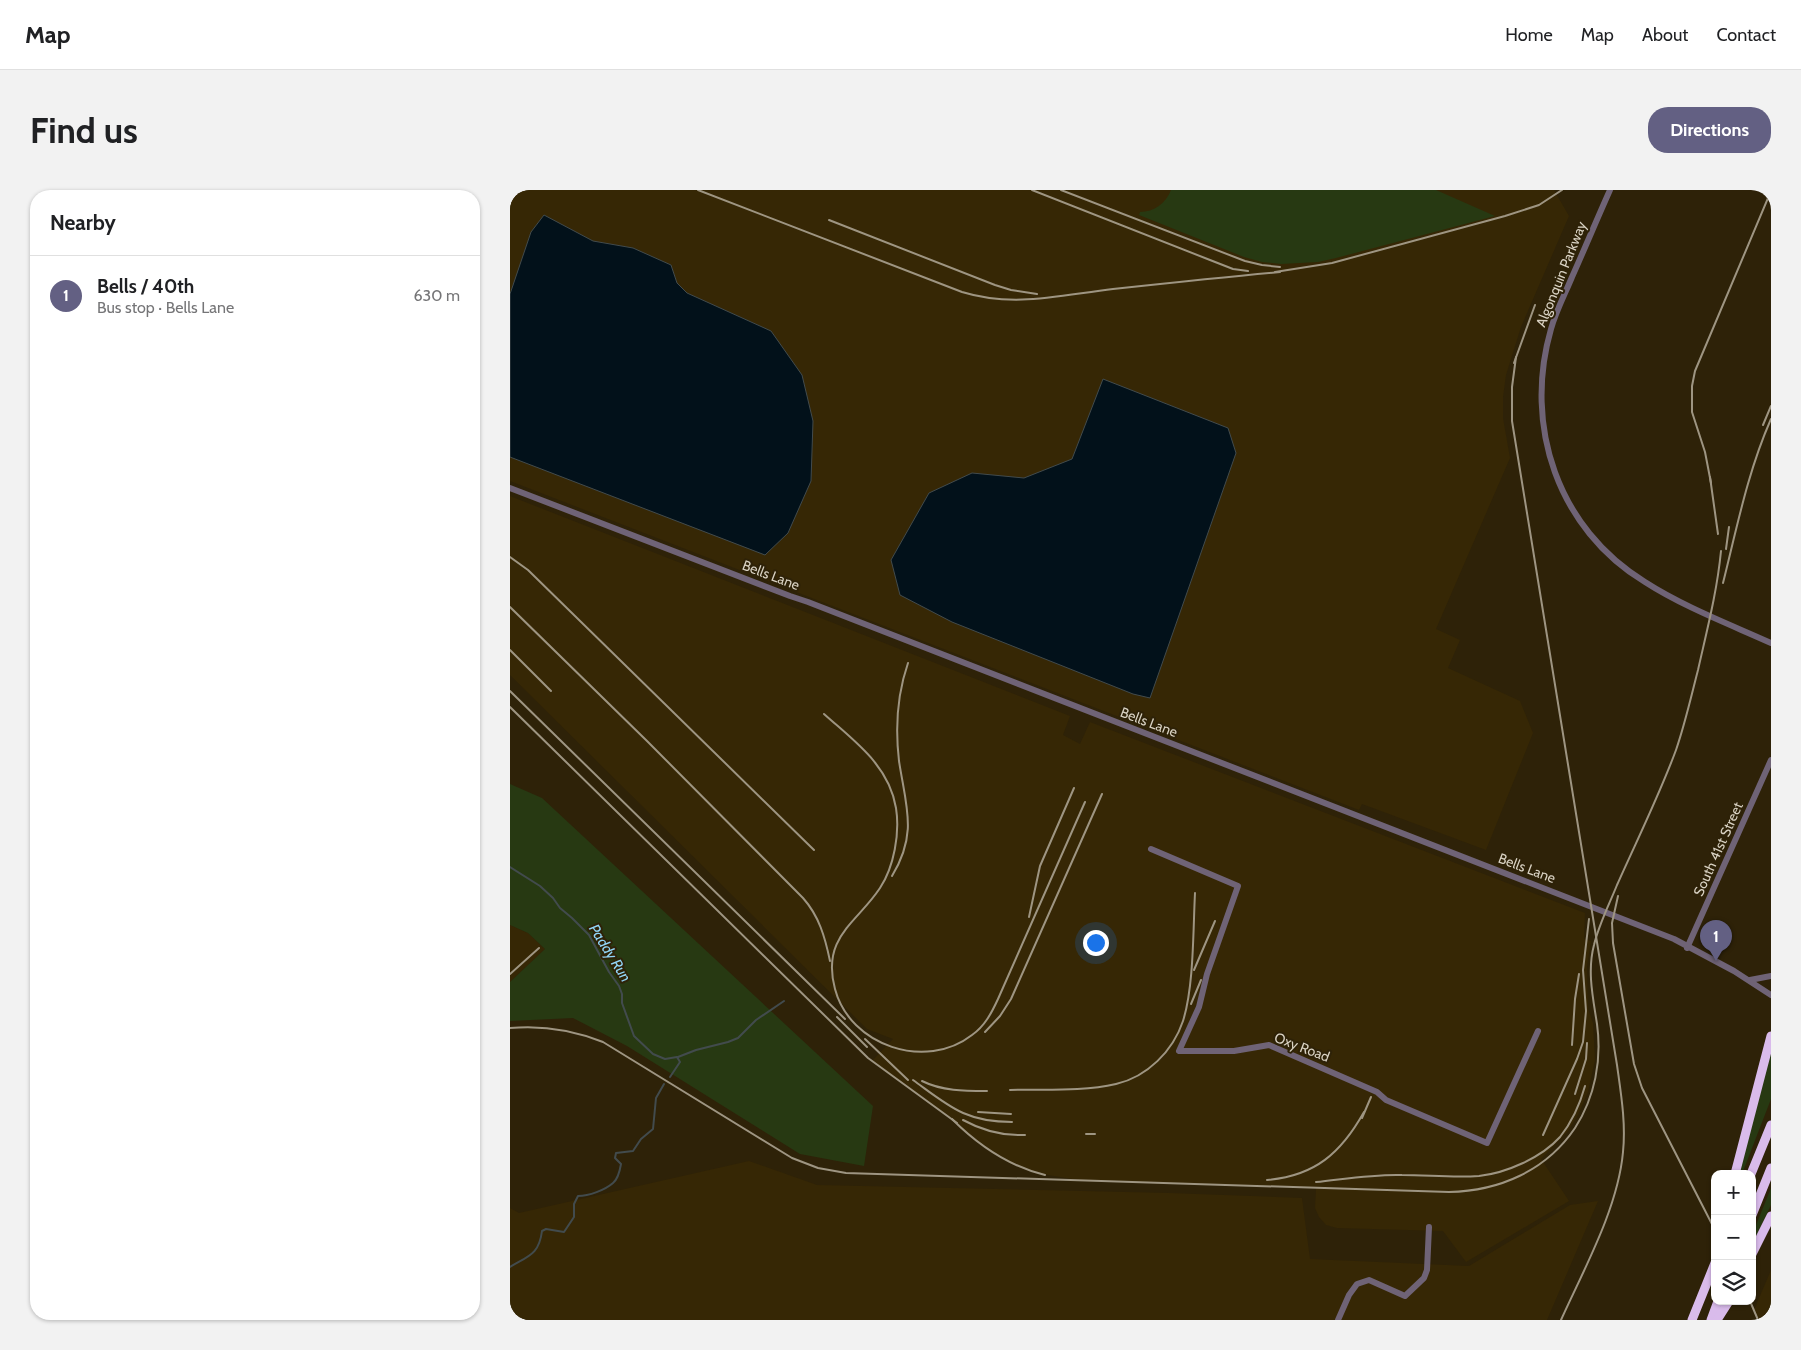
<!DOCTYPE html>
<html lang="en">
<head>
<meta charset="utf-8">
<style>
	body { margin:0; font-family:Cabin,sans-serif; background:#f2f2f2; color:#202124 }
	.controls { position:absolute; right:15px; bottom:15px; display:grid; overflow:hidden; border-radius:10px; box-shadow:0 1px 4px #0004 }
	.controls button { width:45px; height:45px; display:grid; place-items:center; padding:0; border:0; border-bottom:1px solid #e0e0e0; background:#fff; color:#202124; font:25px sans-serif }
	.you { position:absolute; left:585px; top:752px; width:18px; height:18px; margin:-12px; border:4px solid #fff; border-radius:50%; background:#1a73e8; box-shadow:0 0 0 8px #1a73e833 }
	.badge { display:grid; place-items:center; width:32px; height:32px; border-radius:50%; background:#636083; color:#fff; font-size:16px; font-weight:700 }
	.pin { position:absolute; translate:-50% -41px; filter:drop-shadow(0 1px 2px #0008) }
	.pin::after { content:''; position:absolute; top:26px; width:18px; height:15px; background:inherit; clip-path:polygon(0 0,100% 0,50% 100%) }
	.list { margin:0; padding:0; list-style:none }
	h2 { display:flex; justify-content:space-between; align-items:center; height:65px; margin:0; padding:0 20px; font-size:21px }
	h2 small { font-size:16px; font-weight:400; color:#757577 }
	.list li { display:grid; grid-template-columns:32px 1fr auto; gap:15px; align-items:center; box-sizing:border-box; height:80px; padding:0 20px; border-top:1px solid #e0e0e0 }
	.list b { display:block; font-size:19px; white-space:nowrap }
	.list p { margin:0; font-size:16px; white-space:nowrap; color:#757577 }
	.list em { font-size:16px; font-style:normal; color:#757577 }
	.icon { flex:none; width:28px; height:28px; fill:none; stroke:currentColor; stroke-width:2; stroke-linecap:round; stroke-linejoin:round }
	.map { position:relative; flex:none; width:1261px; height:1130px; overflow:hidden; border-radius:20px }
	header { display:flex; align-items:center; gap:30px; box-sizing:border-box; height:70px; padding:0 25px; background:#fff; border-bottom:1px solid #e0e0e0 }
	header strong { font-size:24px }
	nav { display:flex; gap:28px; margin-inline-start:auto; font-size:18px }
	.intro { display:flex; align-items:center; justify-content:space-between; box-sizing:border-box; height:120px; padding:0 30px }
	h1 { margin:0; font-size:35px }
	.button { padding:12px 22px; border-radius:20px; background:#636083; color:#fff; font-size:18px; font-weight:700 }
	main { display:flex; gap:30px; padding:0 30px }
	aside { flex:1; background:#fff; border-radius:20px; box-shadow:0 1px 4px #0004 }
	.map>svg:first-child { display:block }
</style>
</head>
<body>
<header>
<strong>Map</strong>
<nav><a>Home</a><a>Map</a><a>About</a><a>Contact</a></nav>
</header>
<div class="intro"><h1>Find us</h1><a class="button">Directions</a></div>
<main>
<aside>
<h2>Nearby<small></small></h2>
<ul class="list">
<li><span class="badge">1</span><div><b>Bells / 40th</b><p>Bus stop · Bells Lane</p></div><em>630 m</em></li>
</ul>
</aside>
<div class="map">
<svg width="1261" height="1130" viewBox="0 0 1261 1130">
	<rect width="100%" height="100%" fill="#2e2208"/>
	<g fill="#362705">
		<path d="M0,0H1044L1059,26L1011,137L996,185L993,207V228L1000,268L926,439L950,450L938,478L1010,511L1023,543L976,660L852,614L849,620L0,291Z"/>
		<path d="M0,306L560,526L553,545L570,554L580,532L1075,723L1074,749L1081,751L1077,776L1078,819L1083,833L1085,870L1078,902L1068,925L1058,941L1031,969L1059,1011L956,1072L933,1041L827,1038L816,1035L809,1027L805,1018L806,998L574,991L526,983L508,977L481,962L464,949L447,933L362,871L383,849L357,839L0,485Z"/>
		<path d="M0,735L18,743L35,759L0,792Z"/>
		<path d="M239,971L307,995L659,1003L792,1008L800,1069L959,1076L1060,1015L1088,1011L1037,1130H0V1018L9,1023Z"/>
		<path d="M1261,1080V1130H1248L1244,1120Z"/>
	</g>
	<g fill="#273912">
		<path d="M661,0H926L985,26L826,68L808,72L771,74L752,72L734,67L629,25L630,22C644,22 656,13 661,0Z"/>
		<path d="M0,594L32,608L363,916L354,976L290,964L117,856L63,828L0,831V792L35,759L18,743L0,735Z"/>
		<path d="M1261,859V909L1232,984H1228Z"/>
		<path d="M1261,998V1015L1246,1046L1242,1045Z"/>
	</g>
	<g fill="#02111a" stroke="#424b4d">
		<path d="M34,25L83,51L123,58L161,75L167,93L177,103L261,141L292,185L303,231L301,291L278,343L255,365L0,267V104L21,42Z"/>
		<path d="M593,189L718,238L726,263L640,508L623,504L442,432L390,405L381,370L419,303L462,283L514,288L562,269Z"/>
	</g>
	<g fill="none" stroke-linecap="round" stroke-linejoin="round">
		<g stroke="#424b4d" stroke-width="2">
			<path d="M0,677L30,696L43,708L50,718L62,728L79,745L99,782L109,796L112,804V813L124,846L143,864L155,869L167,867L170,872L160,887"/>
			<path d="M168,867L186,860L218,852L228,848L246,830L274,811"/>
			<path d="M0,1077C18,1066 29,1065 32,1041L36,1039L54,1042L64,1027V1014L68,1006C79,1006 95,1000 103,993C108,989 110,980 111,974L105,968L106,963L123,961L131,949L143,939L146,908L154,894"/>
		</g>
		<g stroke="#6f6376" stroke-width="6">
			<path d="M1100,0C1087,29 1075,58 1062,87C1055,104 1046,121 1041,139C1013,236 1048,339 1135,392C1174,417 1219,434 1261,453"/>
			<path d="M0,298L280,406L298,412L1164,749L1224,781L1261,805"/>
			<path d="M641,659L728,696L697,784L689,817L669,861H724L759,855L867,902L876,910L977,953L1028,841"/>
			<path d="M1177,758L1261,570"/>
			<path d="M1240,790L1261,786"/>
			<path d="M828,1130L839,1105L847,1094L859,1090L895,1106L914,1088L917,1080L919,1037"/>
		</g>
		<g stroke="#d9bbeb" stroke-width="9">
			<path d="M1225,984L1261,846"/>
			<path d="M1241,984L1261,935"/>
			<path d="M1242,1025L1261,978"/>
			<path d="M1242,1064L1261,1026"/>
			<path d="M1182,1130L1205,1073"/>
			<path d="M1201,1130L1208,1111"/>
			<path d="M1207,1130L1219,1111"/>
		</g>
		<g stroke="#9e9582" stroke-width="2">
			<path d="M188,0L452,102C504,118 551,105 603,99C659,93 715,87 770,82"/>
			<path d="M522,0L700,70L723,79L738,81"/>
			<path d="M551,0L735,71L752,75L770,77"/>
			<path d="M319,30L485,95L501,100L527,104"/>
			<path d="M765,82L822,73L995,26L1029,15L1052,0"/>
			<path d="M1006,167L1002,197V231L1107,875C1111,904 1116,933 1113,962C1108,1018 1074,1079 1051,1130"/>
			<path d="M1004,173L1025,115"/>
			<path d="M1253,235L1261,216"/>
			<path d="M1200,287L1208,344"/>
			<path d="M1201,293L1195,262L1182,222V196L1185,181L1261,1"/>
			<path d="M1216,359L1219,337"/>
			<path d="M0,367L18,380L304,660"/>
			<path d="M1213,393C1227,337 1238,281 1261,229"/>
			<path d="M0,417L137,551L293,708C309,726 315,747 320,771"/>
			<path d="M0,460L41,501"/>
			<path d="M0,501L335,829"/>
			<path d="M0,517L358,868L447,933"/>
			<path d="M314,524C344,551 379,575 386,618C390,643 384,677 370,698C347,733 311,747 325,799C340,856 416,881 462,845C475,836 482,822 488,809L575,612"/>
			<path d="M382,686C408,643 396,617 389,571C385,537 387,505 398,473"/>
			<path d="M1108,706L1102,733L1103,753L1124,874L1132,898L1205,1040"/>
			<path d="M519,727L530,676L564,598"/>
			<path d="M684,780L705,731"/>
			<path d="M0,784L29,758"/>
			<path d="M681,814L691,790"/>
			<path d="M327,827L357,857"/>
			<path d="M0,838C33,835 63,840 93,852L282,968L308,978L336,983L939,1002C989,1001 1036,981 1065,938C1085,907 1092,870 1087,834C1083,808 1077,781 1084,755C1089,734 1099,715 1107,695C1127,650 1149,606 1166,560C1175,534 1181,507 1188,480C1197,440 1207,402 1211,361"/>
			<path d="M475,842L490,826L501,809L592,604"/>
			<path d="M355,849L398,890"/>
			<path d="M1062,855L1065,809L1069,784"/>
			<path d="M403,890C439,916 455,932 502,932"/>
			<path d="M412,891C432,901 454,901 477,901"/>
			<path d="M500,900C534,899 572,902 606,894C637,887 663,861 673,831C684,796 683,741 685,703"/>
			<path d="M1065,904L1076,869L1077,853"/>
			<path d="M468,922L501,924"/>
			<path d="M852,928L861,907"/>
			<path d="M442,929C469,956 498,976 535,985"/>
			<path d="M453,930C473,941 493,946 515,945"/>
			<path d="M576,944H585"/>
			<path d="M1033,945L1067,869L1073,852L1076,821L1073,780L1079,729"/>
			<path d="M757,990C805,986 831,963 854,922"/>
			<path d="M806,992C835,989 863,984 892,985C918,985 943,988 969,986C996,983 1031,968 1050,947C1062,932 1070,914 1075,896"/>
			<path d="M1240,1111L1248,1130"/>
		</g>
	</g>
	<g text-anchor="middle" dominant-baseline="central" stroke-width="4" stroke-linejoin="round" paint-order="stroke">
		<g font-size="14" fill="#d9d2c3" stroke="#2e2208">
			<text transform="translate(1051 84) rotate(-68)">Algonquin Parkway</text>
			<text transform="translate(261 385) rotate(21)">Bells Lane</text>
			<text transform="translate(639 532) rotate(21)">Bells Lane</text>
			<text transform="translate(1208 659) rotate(-66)">South 41st Street</text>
			<text transform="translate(1017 678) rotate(21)">Bells Lane</text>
			<text transform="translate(792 857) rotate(21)">Oxy Road</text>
		</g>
		<g font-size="15" font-style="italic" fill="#92d5f7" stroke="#2e2208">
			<text transform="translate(100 763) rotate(58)">Paddy Run</text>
		</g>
	</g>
</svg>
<div class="controls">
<button>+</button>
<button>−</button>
<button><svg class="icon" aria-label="layers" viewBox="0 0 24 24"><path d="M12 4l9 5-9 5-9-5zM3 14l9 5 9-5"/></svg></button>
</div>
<div class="you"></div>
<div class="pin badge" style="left:1206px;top:771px">1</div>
</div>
</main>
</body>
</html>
